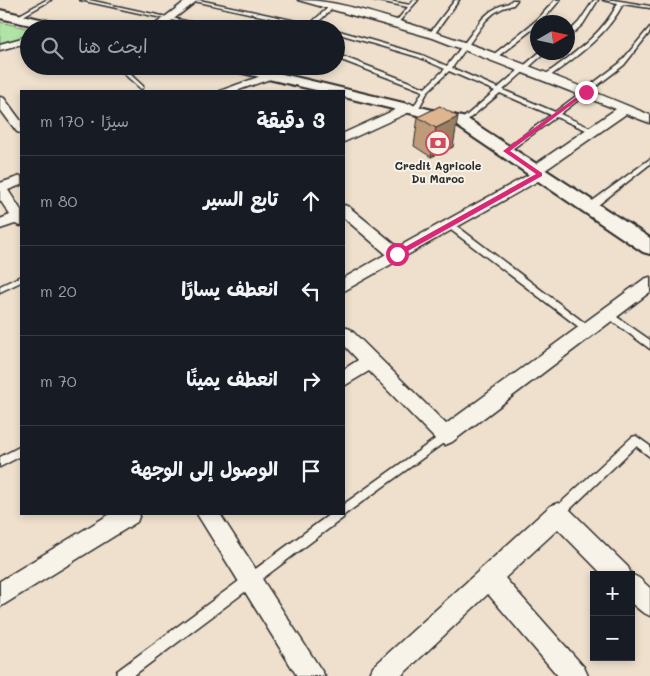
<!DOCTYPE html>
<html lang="ar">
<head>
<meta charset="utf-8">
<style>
	body { margin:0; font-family:Mali,"Playpen Sans Arabic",sans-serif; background:#242831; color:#f1f3f6; direction:rtl }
	.controls { position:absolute; right:15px; bottom:15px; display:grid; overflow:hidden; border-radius:0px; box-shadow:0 2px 8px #0003 }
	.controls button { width:45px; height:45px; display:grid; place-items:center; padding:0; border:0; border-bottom:1px solid #363941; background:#171b24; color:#f1f3f6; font:25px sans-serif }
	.compass { position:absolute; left:530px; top:15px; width:45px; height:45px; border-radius:50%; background:#171b24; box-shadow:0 2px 8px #0003; rotate:81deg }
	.stop { position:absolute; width:15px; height:15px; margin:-11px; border:4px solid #db2777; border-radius:50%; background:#fff }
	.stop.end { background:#db2777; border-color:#fff; box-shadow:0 1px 5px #0008 }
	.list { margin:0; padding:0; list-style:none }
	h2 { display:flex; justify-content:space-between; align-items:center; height:65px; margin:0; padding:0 20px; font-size:21px }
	h2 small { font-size:16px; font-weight:400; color:#9ea1a6 }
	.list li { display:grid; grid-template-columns:32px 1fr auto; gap:15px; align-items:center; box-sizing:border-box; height:90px; padding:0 20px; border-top:1px solid #363941 }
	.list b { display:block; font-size:19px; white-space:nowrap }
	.list em { font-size:16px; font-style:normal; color:#9ea1a6 }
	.icon { flex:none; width:28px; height:28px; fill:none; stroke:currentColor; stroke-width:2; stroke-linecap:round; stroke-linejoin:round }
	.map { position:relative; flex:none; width:650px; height:676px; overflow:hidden; direction:ltr }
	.search { position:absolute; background:#171b24; box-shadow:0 2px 8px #0003; left:20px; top:20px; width:325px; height:55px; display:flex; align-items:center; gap:12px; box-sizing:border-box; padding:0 18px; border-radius:28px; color:#9ea1a6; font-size:19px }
	.panel { position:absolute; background:#171b24; box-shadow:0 2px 8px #0003; left:20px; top:90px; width:325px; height:425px; border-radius:0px; direction:rtl }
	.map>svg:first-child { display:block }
</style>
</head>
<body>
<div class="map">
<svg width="650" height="676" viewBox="0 0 650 676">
	<rect width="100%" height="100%" fill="#efe0cd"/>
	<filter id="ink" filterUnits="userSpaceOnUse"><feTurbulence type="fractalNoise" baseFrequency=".02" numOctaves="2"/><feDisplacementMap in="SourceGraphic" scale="10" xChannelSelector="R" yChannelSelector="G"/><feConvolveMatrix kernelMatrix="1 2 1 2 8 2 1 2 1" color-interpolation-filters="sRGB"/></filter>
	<g filter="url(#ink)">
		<path fill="#afe4a6" stroke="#6d8868" d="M0,22L30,29L29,36L0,43Z"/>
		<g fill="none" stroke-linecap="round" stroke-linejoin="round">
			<defs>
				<g id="service">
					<path d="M46,0H51L18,19L14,18Z"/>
					<path d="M80,0H89L222,29H212Z"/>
					<path d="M190,0H199L310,24L331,5L335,6L315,25L330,29L312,27L309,29L307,28V26Z"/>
					<path d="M374,0H384L410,5L414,0H418L396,25L394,24L408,7Z"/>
					<path d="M455,0H459L433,36H429V34Z"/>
					<path d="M512,0H517L513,5L503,8L494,13L486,20L452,68L498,88L540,52H546L503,90L555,112L620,63L650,27V32L624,65L560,114L595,130V132H591L556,117L508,152H504V150L551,115L500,93L464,123H460V121L495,91L449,71L428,91L419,108L416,110L413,108L423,91L336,58V54L425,88L445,69L418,57L336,33V30L422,55L447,66L483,18L491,11L500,6L509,3Z"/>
					<path d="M555,0H560L541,22H538V25L497,57H493V55L537,20Z"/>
					<path d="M594,0H598L583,24L570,36H568V33L579,22Z"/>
					<path d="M603,0H614L650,6V8L623,4C606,36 577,56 549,77H545V75C573,54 602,35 618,3Z"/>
					<path d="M141,66H150L130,74L143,86V88L141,89L123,73Z"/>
					<path d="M650,159V164L593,209H587V205Z"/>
					<path d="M447,223H453L590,327L591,329L590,331H584L447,227Z"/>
					<path d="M21,276V282L0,292V286Z"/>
					<path d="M607,310L650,340V349L604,315L603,313L604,311Z"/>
					<path d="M445,432L449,433L450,436L449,439L344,515L343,518L133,676H116L117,671L330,514H344V504Z"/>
					<path d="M636,436L650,446V457L636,446L562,517L558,518L554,517L553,513L554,509L632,437Z"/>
					<path d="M21,446V456L0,467V457Z"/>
				</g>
				<g id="minor">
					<path d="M187,0H198L161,29H149Z"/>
					<path d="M298,0C337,0 376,14 413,25C493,50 572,83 650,115V123L626,114L544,171L547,174L545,177L344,291V278L386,254L344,218V205L349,207L398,247L530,174L528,171L530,168L616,109L433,38Z"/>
					<path d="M29,36V42L0,50V44Z"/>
					<path d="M269,73L275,76L273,78L236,91H220Z"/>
					<path d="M0,97L4,98L21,121V133L17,132L0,109Z"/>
					<path d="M410,103L416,107L414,110L344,142V133Z"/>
					<path d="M21,176V185L8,190L21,210V226L15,224L0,229V219L10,215L0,200V183Z"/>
					<path d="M650,277V292L452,442L445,445L438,442L369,371L344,386V369L358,360L344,345V327L350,329L446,424L644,279Z"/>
					<path d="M558,503L566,506L628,567L631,574L639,578L650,588V616L642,612L631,603V575H603L558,529L505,578L584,667L588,676H558L488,594L401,676H369L373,667L550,506Z"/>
					<path d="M110,514H140L137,522L0,607V581Z"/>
					<path d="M197,514H220L325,676H297Z"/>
				</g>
				<g id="tertiary">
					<path d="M0,10L71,26L72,29H48L0,18Z"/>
					<path d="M223,66H249L466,118L650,238V254L643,252L454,124L344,97V91H320L225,69Z"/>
				</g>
			</defs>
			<use href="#service" stroke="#2b2b2b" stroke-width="3"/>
			<use href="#minor" stroke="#2b2b2b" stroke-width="3"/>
			<use href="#tertiary" stroke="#2b2b2b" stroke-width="4"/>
			<use href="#service" fill="#f7f3e8" fill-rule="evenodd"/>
			<use href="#minor" fill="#f7f3e8" fill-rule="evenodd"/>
			<use href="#tertiary" fill="#f7f3e8" fill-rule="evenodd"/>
		</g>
		<path fill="#be9c7a" stroke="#2b2b2b" d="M440,106L453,147L431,157L414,146L418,117Z"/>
		<path fill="#9b7f63" stroke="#2b2b2b" d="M458,117L453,147L431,157L436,128Z"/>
		<path fill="#ddb58e" stroke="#2b2b2b" d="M440,106L458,117L436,128L418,117Z"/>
	</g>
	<path fill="#db2777" d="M586,90L587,93L510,151L542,173V176L399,256H394V253L536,174L503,151Z"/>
	<defs>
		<symbol id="bank-ring" viewBox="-11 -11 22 22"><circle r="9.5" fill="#f7f3e8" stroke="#d1495b" stroke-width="1.5"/><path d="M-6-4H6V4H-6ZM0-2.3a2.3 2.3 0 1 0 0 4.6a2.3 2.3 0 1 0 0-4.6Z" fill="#d1495b"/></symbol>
	</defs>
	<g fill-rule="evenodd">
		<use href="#bank-ring" x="424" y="129" width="28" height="28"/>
	</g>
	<g text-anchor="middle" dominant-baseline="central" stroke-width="4" stroke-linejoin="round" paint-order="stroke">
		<g font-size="11" font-weight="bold" fill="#2b2b2b" stroke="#f7f3e8">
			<text x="438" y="165">Credit Agricole<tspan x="438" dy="13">Du Maroc</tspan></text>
		</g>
	</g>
</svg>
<div class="controls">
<button>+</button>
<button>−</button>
</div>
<svg class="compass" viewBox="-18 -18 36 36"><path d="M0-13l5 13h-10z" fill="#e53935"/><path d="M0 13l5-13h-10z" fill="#9ea1a6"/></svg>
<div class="stop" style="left:397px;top:254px"></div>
<div class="stop end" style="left:586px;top:92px"></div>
<div class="search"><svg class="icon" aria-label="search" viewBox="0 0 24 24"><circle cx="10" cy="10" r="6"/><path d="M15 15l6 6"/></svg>ابحث هنا</div>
<section class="panel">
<h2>3 دقيقة<small>سيرًا · 170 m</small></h2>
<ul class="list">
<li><svg class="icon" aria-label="ahead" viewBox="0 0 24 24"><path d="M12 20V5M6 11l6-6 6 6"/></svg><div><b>تابع السير</b></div><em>80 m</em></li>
<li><svg class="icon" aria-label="left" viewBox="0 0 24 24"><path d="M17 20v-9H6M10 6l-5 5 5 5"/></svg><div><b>انعطف يسارًا</b></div><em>20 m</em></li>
<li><svg class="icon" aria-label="right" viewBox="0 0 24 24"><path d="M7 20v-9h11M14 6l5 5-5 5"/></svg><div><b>انعطف يمينًا</b></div><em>70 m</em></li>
<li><svg class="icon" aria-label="arrive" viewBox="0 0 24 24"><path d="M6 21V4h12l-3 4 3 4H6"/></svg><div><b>الوصول إلى الوجهة</b></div></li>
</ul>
</section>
</div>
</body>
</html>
